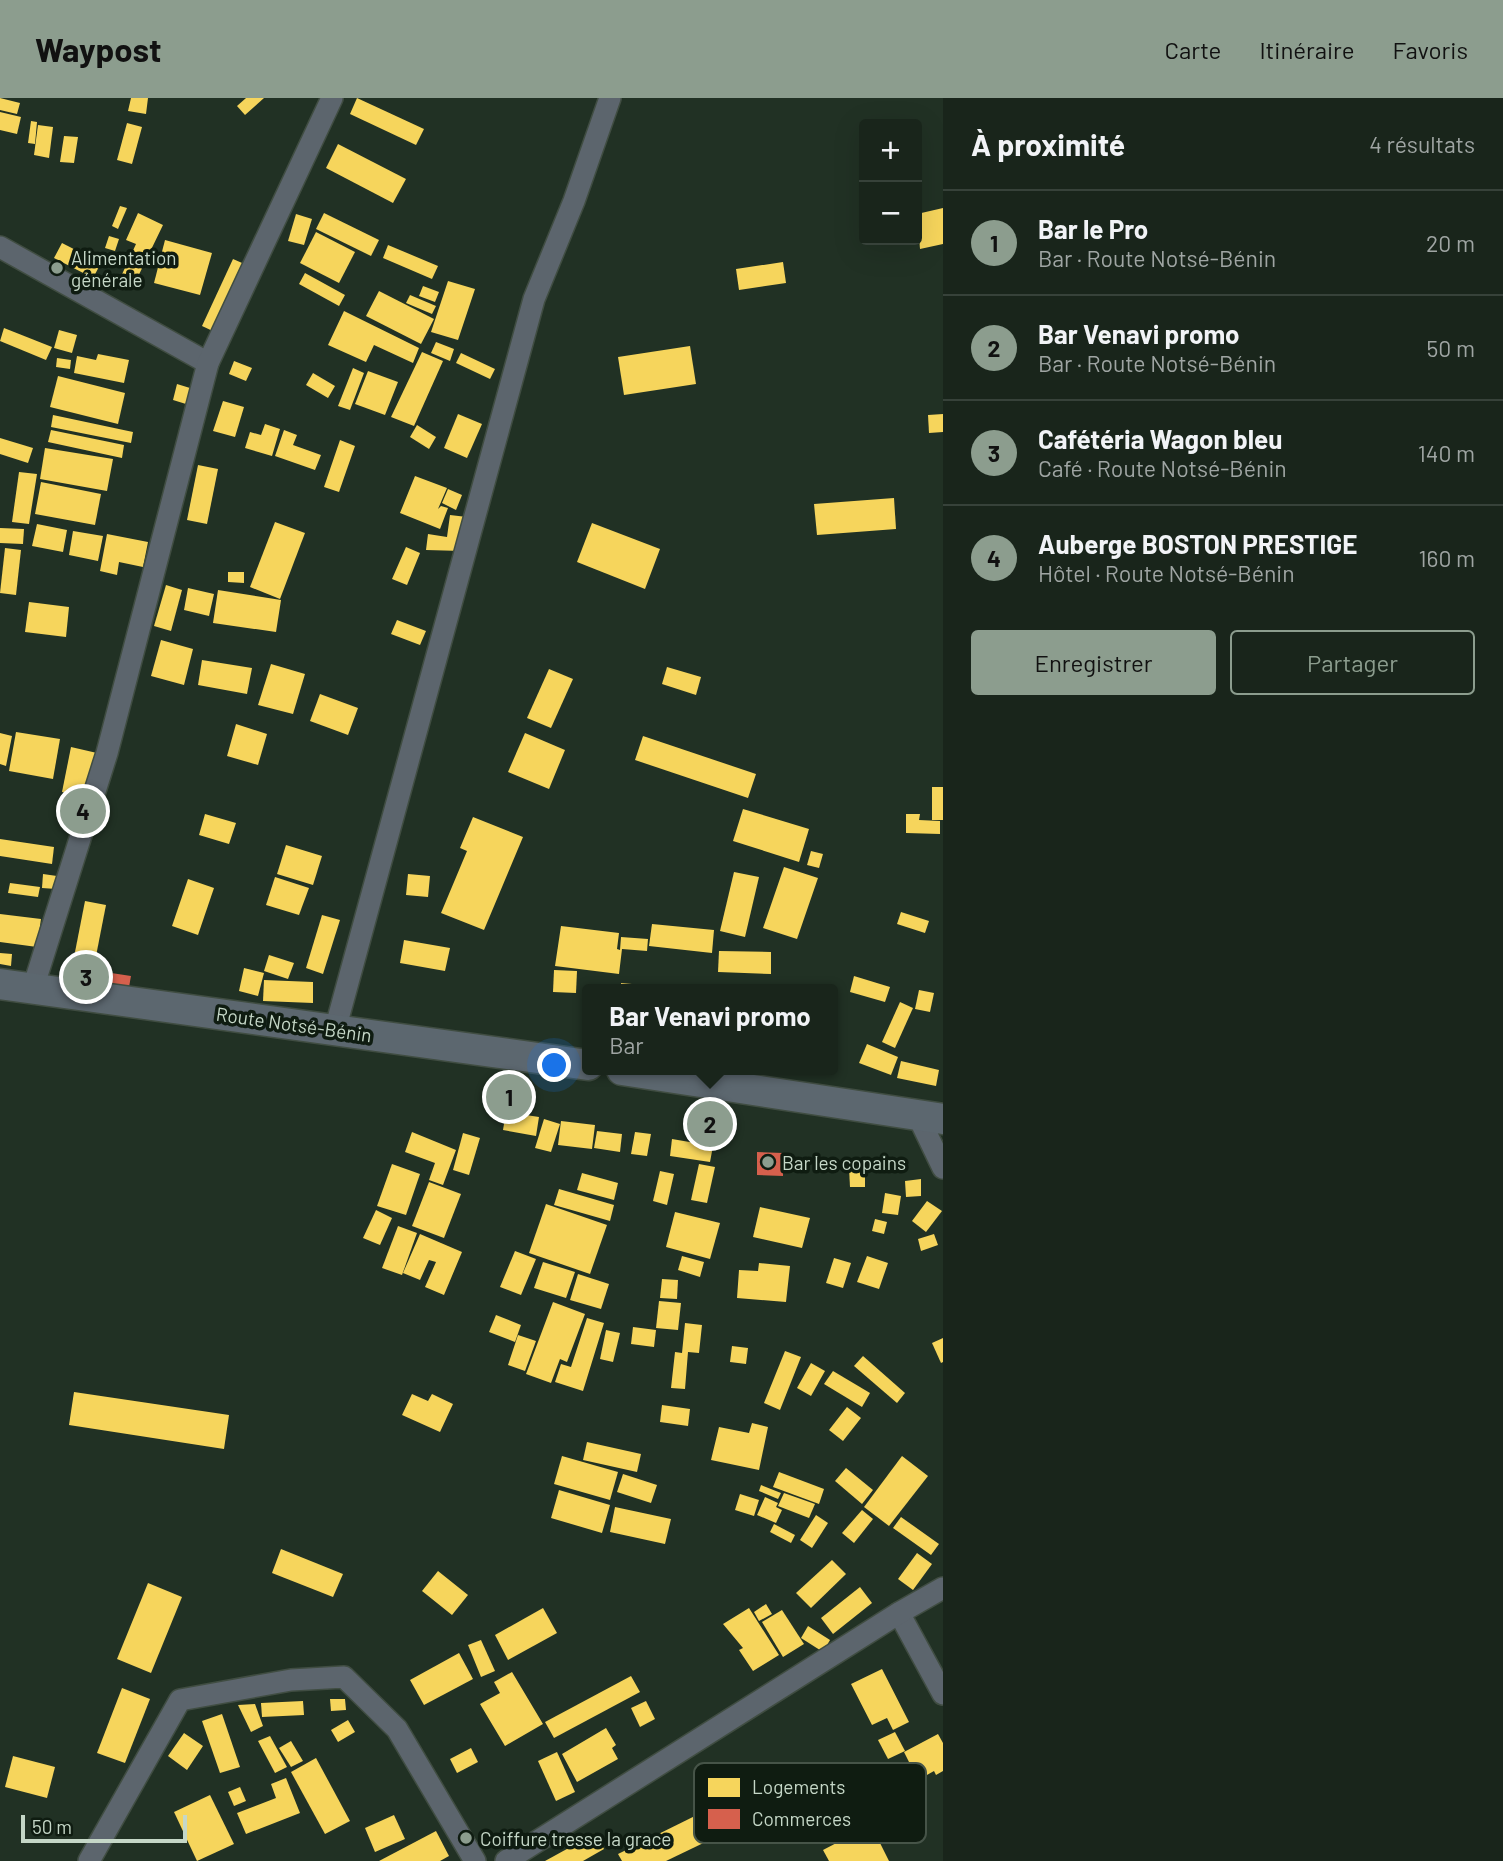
<!DOCTYPE html>
<html lang="fr">
<head>
<meta charset="utf-8">
<style>
	body { margin:0; font-family:Barlow,sans-serif; background:#222d24; color:#f1f3f6 }
	.controls { position:absolute; right:21px; top:21px; display:grid; overflow:hidden; border-radius:7px; box-shadow:0 7px 28px #0002 }
	.controls button { width:63px; height:63px; display:grid; place-items:center; padding:0; border:0; border-bottom:2px solid #37423a; background:#19251b; color:#f1f3f6; font:35px sans-serif }
	.scale { position:absolute; left:21px; bottom:18px; width:166px; box-sizing:border-box; padding-left:7px; border:4px solid #c5d7c7; border-top:0; font-size:19px; line-height:24px; white-space:nowrap; color:#c5d7c7; -webkit-text-stroke:5px #0f1c11; paint-order:stroke }
	.you { position:absolute; left:555px; top:968px; width:24px; height:24px; margin:-18px; border:5px solid #fff; border-radius:50%; background:#1a73e8; box-shadow:0 0 0 10px #1a73e833 }
	.badge { display:grid; place-items:center; width:46px; height:46px; border-radius:50%; background:#8c9d8e; color:#111; font-size:23px; font-weight:700 }
	.pin { position:absolute; translate:-50% -50%; border:4px solid #fff; box-shadow:0 2px 7px #0006 }
	.popup { position:absolute; left:582px; top:886px; width:256px; height:91px; box-sizing:border-box; display:grid; place-content:center; border-radius:7px; background:#19251b; filter:drop-shadow(0 2px 5px #0005); font-size:23px; white-space:nowrap; color:#9fa5a3 }
	.popup b { font-size:26px; color:#f1f3f6 }
	.popup::after { content:''; position:absolute; left:50%; top:100%; margin-left:-14px; border:14px solid transparent; border-top-color:#19251b }
	.list { margin:0; padding:0; list-style:none }
	h2 { display:flex; justify-content:space-between; align-items:center; height:91px; margin:0; padding:0 28px; font-size:30px }
	h2 small { font-size:23px; font-weight:400; color:#9fa5a3 }
	.list li { display:grid; grid-template-columns:46px 1fr auto; gap:21px; align-items:center; box-sizing:border-box; height:105px; padding:0 28px; border-top:2px solid #37423a }
	.list b { display:block; font-size:26px; white-space:nowrap }
	.list p { margin:0; font-size:23px; white-space:nowrap; color:#9fa5a3 }
	.list em { font-size:23px; font-style:normal; color:#9fa5a3 }
	.actions { display:flex; gap:14px; padding:21px 28px }
	.actions a { flex:1; padding:16px 0; border:2px solid #8c9d8e; border-radius:7px; text-align:center; font-size:24px; color:#8c9d8e }
	.actions .main { background:#8c9d8e; color:#111 }
	.map { position:relative; flex:none; width:943px; height:1763px; overflow:hidden }
	header { display:flex; align-items:center; gap:42px; box-sizing:border-box; height:98px; padding:0 35px; background:#8c9d8e; color:#111 }
	header strong { font-size:33px }
	nav { display:flex; gap:38px; margin-inline-start:auto; font-size:24px }
	main { display:flex }
	aside { flex:1; background:#19251b }
	.map>svg:first-child { display:block }
</style>
</head>
<body>
<header>
<strong>Waypost</strong>
<nav><a>Carte</a><a>Itinéraire</a><a>Favoris</a></nav>
</header>
<main>
<div class="map">
<svg width="943" height="1763" viewBox="0 0 943 1763">
	<rect width="100%" height="100%" fill="#213124"/>
	<g fill="#f6d55c">
		<path d="M0,0L20,5L17,16L0,12Z"/>
		<path d="M131,0H148L146,16L128,13Z"/>
		<path d="M246,0H264L245,17L237,8Z"/>
		<path d="M357,0L424,31L416,47L350,16Z"/>
		<path d="M0,14L21,19L17,36L0,32Z"/>
		<path d="M31,23L37,24L35,46L28,45Z"/>
		<path d="M127,25L142,29L132,66L117,62Z"/>
		<path d="M38,27L53,29L49,60L34,57Z"/>
		<path d="M64,38L78,39L74,65L60,64Z"/>
		<path d="M338,46L406,81L393,105L326,70Z"/>
		<path d="M120,108L127,110L118,131L112,128Z"/>
		<path d="M943,110V146L920,151L917,116Z"/>
		<path d="M138,115L163,127L132,191L118,185L136,146L126,142Z"/>
		<path d="M324,115L379,142L371,158L316,131Z"/>
		<path d="M296,116L312,121L304,147L288,143Z"/>
		<path d="M316,134L355,154L339,185L300,165Z"/>
		<path d="M109,138L119,141L115,153L105,150Z"/>
		<path d="M165,142L212,155L200,197L154,185Z"/>
		<path d="M62,145L101,165L93,180L54,160Z"/>
		<path d="M388,147L438,168L432,181L383,160Z"/>
		<path d="M233,161L249,168L217,235L202,228Z"/>
		<path d="M783,164L786,185L739,192L736,171Z"/>
		<path d="M305,175L345,197L339,208L299,186Z"/>
		<path d="M448,183L475,191L458,242L431,234Z"/>
		<path d="M423,188L439,194L435,204L419,198Z"/>
		<path d="M379,193L434,221L421,246L366,218Z"/>
		<path d="M410,197L436,208L432,216L406,205Z"/>
		<path d="M344,213L419,250L413,265L374,247L366,264L328,247Z"/>
		<path d="M4,230L52,249L46,262L0,243Z"/>
		<path d="M59,232L77,237L72,255L54,250Z"/>
		<path d="M436,244L454,251L450,263L431,255Z"/>
		<path d="M690,248L696,286L624,297L618,259Z"/>
		<path d="M422,254L443,263L414,328L391,319Z"/>
		<path d="M461,255L495,271L490,281L456,265Z"/>
		<path d="M98,256L129,262L124,285L74,275L77,258L96,262Z"/>
		<path d="M57,260L71,262L70,271L56,269Z"/>
		<path d="M234,263L252,270L246,283L229,276Z"/>
		<path d="M353,270L364,275L350,312L338,308Z"/>
		<path d="M368,273L398,284L385,317L355,306Z"/>
		<path d="M313,275L335,288L328,300L306,287Z"/>
		<path d="M58,278L125,295L118,326L50,309Z"/>
		<path d="M177,286L190,290L186,306L173,302Z"/>
		<path d="M223,303L244,309L235,339L213,333Z"/>
		<path d="M458,316L482,326L467,360L444,350Z"/>
		<path d="M943,316V334L929,335L928,317Z"/>
		<path d="M53,317L133,334L131,345L51,329Z"/>
		<path d="M265,326L280,331L272,358L245,350L250,334L261,337Z"/>
		<path d="M417,327L436,339L429,351L410,339Z"/>
		<path d="M51,332L124,347L122,360L48,344Z"/>
		<path d="M284,332L297,337L293,347L321,357L315,372L275,358Z"/>
		<path d="M0,340L33,350L28,365L0,356Z"/>
		<path d="M340,342L355,348L339,394L324,389Z"/>
		<path d="M45,350L113,361L107,393L40,381Z"/>
		<path d="M198,367L218,371L207,426L187,422Z"/>
		<path d="M19,374L37,376L29,426L12,424Z"/>
		<path d="M415,378L447,390L438,411L441,408L448,410L440,431L400,415Z"/>
		<path d="M41,384L101,396L95,427L35,416Z"/>
		<path d="M448,391L462,397L456,412L442,405Z"/>
		<path d="M894,400L896,431L817,437L814,406Z"/>
		<path d="M450,417L467,419L462,453L426,452L428,436L447,439Z"/>
		<path d="M275,424L305,435L280,501L250,489Z"/>
		<path d="M592,425L660,451L645,491L577,464Z"/>
		<path d="M37,426L67,432L63,454L32,448Z"/>
		<path d="M0,430L24,431L23,446L0,445Z"/>
		<path d="M73,433L103,438L98,463L69,457Z"/>
		<path d="M107,436L148,444L143,469L119,464L117,477L100,473Z"/>
		<path d="M406,449L420,455L407,487L392,481Z"/>
		<path d="M5,450L21,452L16,497L0,495Z"/>
		<path d="M228,474H244V485L228,484Z"/>
		<path d="M166,487L182,492L171,533L154,528Z"/>
		<path d="M188,490L214,496L209,518L184,512Z"/>
		<path d="M218,492L281,502L276,534L213,525Z"/>
		<path d="M29,504L69,509L66,539L25,534Z"/>
		<path d="M397,522L426,533L420,547L391,536Z"/>
		<path d="M161,542L193,551L184,587L151,578Z"/>
		<path d="M202,562L252,570L247,596L198,587Z"/>
		<path d="M271,566L305,576L293,616L258,607Z"/>
		<path d="M667,569L701,579L696,597L662,586Z"/>
		<path d="M549,571L573,581L551,630L527,620Z"/>
		<path d="M320,596L358,610L348,637L310,623Z"/>
		<path d="M236,626L267,636L258,667L227,658Z"/>
		<path d="M16,634L60,641L53,681L9,673Z"/>
		<path d="M0,635L12,638L6,668L0,666Z"/>
		<path d="M525,635L565,652L549,691L508,674Z"/>
		<path d="M643,638L756,676L748,700L635,662Z"/>
		<path d="M71,649L97,655L88,699L62,694Z"/>
		<rect x="932" y="689" width="11" height="33"/>
		<path d="M743,711L809,731L799,764L733,743Z"/>
		<path d="M205,716L236,725L229,746L199,737Z"/>
		<path d="M906,716H920L919,722L940,723V736L906,735Z"/>
		<path d="M473,719L523,739L484,832L441,815L467,753L460,750Z"/>
		<path d="M0,741L54,749L52,766L0,758Z"/>
		<path d="M286,747L322,758L313,787L277,776Z"/>
		<path d="M811,753L823,756L819,770L807,767Z"/>
		<path d="M784,769L818,780L797,841L763,830Z"/>
		<path d="M734,774L759,779L745,839L720,833Z"/>
		<path d="M43,776L57,778L56,791L42,790Z"/>
		<path d="M408,776L430,778L428,799L406,797Z"/>
		<path d="M275,779L309,790L299,817L266,807Z"/>
		<path d="M188,781L214,790L198,837L172,828Z"/>
		<path d="M10,785L40,789L38,799L8,795Z"/>
		<path d="M85,803L106,807L96,858L75,854Z"/>
		<path d="M901,814L929,823L925,835L897,826Z"/>
		<path d="M0,816L41,821L37,849L0,844Z"/>
		<path d="M322,817L340,822L323,876L306,870Z"/>
		<path d="M652,826L714,832L712,855L649,848Z"/>
		<path d="M561,828L619,835L617,851L620,852L621,839L648,841L647,853L622,851L619,876L555,868Z"/>
		<path d="M404,842L450,850L445,873L400,865Z"/>
		<path d="M719,853L771,854V876L718,874Z"/>
		<path d="M0,855L12,856L11,868L0,866Z"/>
		<path d="M269,857L294,865L288,881L264,873Z"/>
		<path d="M244,870L264,875L258,898L239,893Z"/>
		<path d="M554,872L577,873L576,895L553,894Z"/>
		<path d="M854,878L890,889L885,904L850,894Z"/>
		<path d="M264,882L313,884V905L263,903Z"/>
		<path d="M621,885L665,889V891H621Z"/>
		<path d="M919,892L934,895L930,914L915,911Z"/>
		<path d="M900,904L913,910L895,950L882,944Z"/>
		<path d="M867,946L898,959L891,977L859,965Z"/>
		<path d="M901,963L939,972L936,988L897,980Z"/>
		<path d="M506,1014L539,1019L536,1038L503,1032Z"/>
		<path d="M544,1021L560,1026L551,1054L535,1050Z"/>
		<path d="M561,1023L595,1027L592,1051L558,1047Z"/>
		<path d="M597,1033L622,1036L620,1054L594,1050Z"/>
		<path d="M412,1034L456,1052L443,1087L429,1082L435,1065L405,1054Z"/>
		<path d="M635,1034L651,1036L647,1058L631,1056Z"/>
		<path d="M463,1035L480,1040L469,1077L453,1072Z"/>
		<path d="M672,1041L713,1048L710,1064L670,1058Z"/>
		<path d="M392,1066L420,1076L406,1117L377,1108Z"/>
		<path d="M699,1066L715,1069L707,1105L691,1102Z"/>
		<path d="M849,1070H865V1089H850Z"/>
		<path d="M660,1073L674,1076L667,1107L653,1103Z"/>
		<path d="M582,1075L618,1085L614,1102L577,1092Z"/>
		<path d="M921,1081V1098L906,1099L905,1083Z"/>
		<path d="M429,1084L461,1096L444,1140L412,1128Z"/>
		<path d="M559,1091L614,1107L610,1123L554,1107Z"/>
		<path d="M885,1095L901,1098L898,1117L882,1115Z"/>
		<path d="M927,1103L942,1113L926,1134L912,1123Z"/>
		<path d="M546,1106L607,1127L590,1176L529,1155Z"/>
		<path d="M760,1109L810,1120L802,1150L753,1139Z"/>
		<path d="M376,1112L392,1120L380,1147L363,1140Z"/>
		<path d="M675,1114L720,1125L710,1161L666,1149Z"/>
		<path d="M875,1121L887,1124L884,1136L872,1133Z"/>
		<path d="M398,1128L417,1135L402,1177L382,1170Z"/>
		<path d="M420,1136L462,1154L444,1197L425,1189L436,1164L429,1162L420,1182L403,1175Z"/>
		<path d="M934,1136L938,1147L921,1153L918,1141Z"/>
		<path d="M515,1153L536,1161L521,1197L500,1189Z"/>
		<path d="M682,1158L704,1164L700,1179L678,1172Z"/>
		<path d="M867,1158L888,1165L879,1191L857,1184Z"/>
		<path d="M834,1160L851,1165L843,1190L826,1185Z"/>
		<path d="M543,1164L575,1174L566,1200L534,1190Z"/>
		<path d="M759,1165L790,1168L786,1204L737,1200L739,1172L758,1173Z"/>
		<path d="M578,1176L609,1186L601,1211L570,1202Z"/>
		<path d="M662,1181L678,1182L677,1201L660,1200Z"/>
		<path d="M659,1203L681,1205L678,1232L656,1230Z"/>
		<path d="M553,1204L585,1216L567,1264L560,1261L551,1285L526,1276Z"/>
		<path d="M496,1217L521,1227L515,1244L489,1234Z"/>
		<path d="M587,1220L604,1225L583,1293L555,1284L561,1266L571,1269Z"/>
		<path d="M685,1225L702,1227L699,1255L688,1254L685,1291L671,1290L675,1254L682,1255Z"/>
		<path d="M633,1229L656,1232L654,1249L631,1246Z"/>
		<path d="M606,1232L620,1235L613,1264L600,1261Z"/>
		<path d="M518,1237L536,1243L525,1273L508,1267Z"/>
		<path d="M943,1240V1264L941,1265L932,1245Z"/>
		<path d="M732,1248L748,1250L746,1266L730,1264Z"/>
		<path d="M785,1253L801,1259L780,1312L764,1305Z"/>
		<path d="M863,1258L905,1295L897,1305L854,1268Z"/>
		<path d="M811,1265L825,1273L811,1298L797,1290Z"/>
		<path d="M833,1273L870,1295L862,1309L824,1286Z"/>
		<path d="M74,1294L229,1317L224,1351L69,1327Z"/>
		<path d="M412,1296L428,1303L432,1296L453,1306L440,1334L402,1317Z"/>
		<path d="M662,1307L690,1311L688,1328L660,1324Z"/>
		<path d="M847,1309L861,1320L843,1343L829,1332Z"/>
		<path d="M752,1325L768,1329L759,1372L711,1362L719,1329L749,1335Z"/>
		<path d="M587,1344L641,1356L637,1374L583,1362Z"/>
		<path d="M562,1358L618,1374L610,1402L554,1386Z"/>
		<path d="M902,1358L928,1378L889,1428L864,1409Z"/>
		<path d="M846,1370L873,1392L862,1406L835,1383Z"/>
		<path d="M779,1374L824,1391L819,1406L773,1389Z"/>
		<path d="M623,1376L657,1387L651,1405L617,1394Z"/>
		<path d="M761,1387L781,1395L778,1401L759,1393Z"/>
		<path d="M559,1392L610,1407L602,1435L551,1420Z"/>
		<path d="M784,1395L815,1406L809,1420L778,1408Z"/>
		<path d="M740,1396L759,1402L754,1418L735,1412Z"/>
		<path d="M765,1399L778,1405L776,1409L782,1412L776,1425L757,1417Z"/>
		<path d="M615,1409L671,1421L665,1446L610,1434Z"/>
		<path d="M862,1412L873,1421L854,1445L842,1435Z"/>
		<path d="M816,1417L828,1425L812,1450L800,1442Z"/>
		<path d="M901,1419L939,1446L931,1457L893,1430Z"/>
		<path d="M774,1426L795,1437L791,1445L770,1434Z"/>
		<path d="M281,1451L343,1476L333,1499L272,1475Z"/>
		<path d="M917,1455L932,1466L913,1492L898,1481Z"/>
		<path d="M832,1462L846,1476L811,1510L796,1495Z"/>
		<path d="M438,1473L468,1497L452,1517L422,1493Z"/>
		<path d="M148,1485L182,1499L151,1575L117,1561Z"/>
		<path d="M860,1489L872,1505L833,1536L821,1520Z"/>
		<path d="M766,1506L772,1516L759,1523L754,1514Z"/>
		<path d="M543,1510L557,1535L508,1562L495,1537Z"/>
		<path d="M749,1510L779,1557L753,1573L739,1552L743,1550L723,1526Z"/>
		<path d="M782,1512L804,1546L783,1559L762,1524Z"/>
		<path d="M808,1528L830,1542L823,1554L801,1540Z"/>
		<path d="M481,1542L495,1573L481,1579L468,1547Z"/>
		<path d="M459,1555L473,1581L424,1607L410,1582Z"/>
		<path d="M882,1571L909,1624L893,1632L887,1620L872,1627L851,1586Z"/>
		<path d="M512,1574L543,1626L505,1648L480,1606L500,1595L494,1584Z"/>
		<path d="M631,1578L640,1594L554,1640L545,1624Z"/>
		<path d="M122,1590L150,1601L125,1665L97,1655Z"/>
		<path d="M330,1601H345L346,1612L331,1613Z"/>
		<path d="M303,1603L304,1617L262,1619L261,1605Z"/>
		<path d="M646,1603L655,1621L640,1629L631,1610Z"/>
		<path d="M255,1606L263,1628L251,1634L238,1607Z"/>
		<path d="M222,1616L240,1669L220,1675L202,1623Z"/>
		<path d="M348,1622L355,1634L338,1644L331,1632Z"/>
		<path d="M606,1630L616,1647L612,1650L618,1661L577,1684L562,1656Z"/>
		<path d="M895,1634L905,1653L888,1661L878,1642Z"/>
		<path d="M184,1635L203,1648L187,1672L168,1658Z"/>
		<path d="M938,1636L943,1645V1673L936,1677L934,1673L918,1682L904,1654Z"/>
		<path d="M270,1638L287,1669L275,1675L258,1643Z"/>
		<path d="M291,1643L303,1663L291,1669L279,1650Z"/>
		<path d="M471,1650L478,1664L457,1675L450,1661Z"/>
		<path d="M557,1654L575,1694L556,1703L538,1663Z"/>
		<path d="M13,1658L55,1669L47,1700L5,1689Z"/>
		<path d="M316,1660L350,1723L325,1736L291,1674Z"/>
		<path d="M286,1680L300,1715L246,1736L237,1715L276,1700L271,1686Z"/>
		<path d="M240,1689L246,1703L234,1708L228,1694Z"/>
		<path d="M707,1690L714,1703L705,1708L697,1695Z"/>
		<path d="M210,1697L234,1746L197,1763L174,1714Z"/>
		<path d="M829,1708L838,1725L826,1731L818,1714Z"/>
		<path d="M705,1713L718,1738L666,1763H622L618,1756Z"/>
		<path d="M394,1717L405,1741L375,1754L365,1730Z"/>
		<path d="M871,1727L889,1763H829L823,1752Z"/>
		<path d="M436,1733L449,1758L440,1763H379Z"/>
		<path d="M596,1735L604,1751L583,1763H545Z"/>
	</g>
	<g fill="#d6604d">
		<path d="M72,869L131,878L129,889L70,881Z"/>
		<path d="M757,1054L783,1055V1078L757,1077Z"/>
	</g>
	<g fill="none" stroke-linecap="round" stroke-linejoin="round">
		<defs>
			<g id="street">
				<path d="M0,149L208,265"/>
				<path d="M33,890L107,655L208,265L332,0"/>
				<path d="M335,932L534,201L574,103L610,0"/>
				<path d="M917,1016L943,1070"/>
				<path d="M899,1515L943,1596"/>
				<path d="M89,1763L180,1602L291,1582L344,1579L397,1631L475,1763"/>
				<path d="M506,1763L899,1515L943,1490"/>
			</g>
			<g id="secondary">
				<path d="M0,886L588,967"/>
				<path d="M622,972L943,1021"/>
			</g>
		</defs>
		<use href="#street" stroke="#404d42" stroke-width="24"/>
		<use href="#secondary" stroke="#404d42" stroke-width="33"/>
		<use href="#street" stroke="#5c656d" stroke-width="21"/>
		<use href="#secondary" stroke="#5c676f" stroke-width="30"/>
	</g>
	<g fill="#8c9d8e" stroke="#0f1c11" stroke-width="2.5">
		<circle cx="57" cy="170" r="7"/>
		<circle cx="768" cy="1064" r="7"/>
		<circle cx="466" cy="1740" r="7"/>
	</g>
	<g text-anchor="middle" dominant-baseline="central" stroke-width="7" stroke-linejoin="round" paint-order="stroke">
		<g font-size="19" fill="#c5d7c7" stroke="#0f1c11" text-anchor="start">
			<text x="71" y="159">Alimentation<tspan x="71" dy="22">générale</tspan></text>
			<text x="782" y="1064">Bar les copains</text>
			<text x="480" y="1740">Coiffure tresse la grace</text>
		</g>
		<g font-size="19" fill="#c5d7c7" stroke="#0f1c11">
			<text transform="translate(294 926) rotate(8)">Route Notsé-Bénin</text>
		</g>
	</g>
	<rect x="694" y="1665" width="232" height="80" rx="10" fill="#0f1c11" stroke="#465448" stroke-width="2"/>
	<rect x="708" y="1680" width="32" height="19" fill="#f6d55c"/>
	<rect x="708" y="1711" width="32" height="20" fill="#d6604d"/>
	<g font-size="19" fill="#c5d7c7">
		<text x="752" y="1696">Logements</text>
		<text x="752" y="1728">Commerces</text>
	</g>
</svg>
<div class="controls">
<button>+</button>
<button>−</button>
</div>
<div class="scale">50 m</div>
<div class="you"></div>
<div class="pin badge" style="left:509px;top:999px">1</div>
<div class="pin badge" style="left:710px;top:1026px">2</div>
<div class="popup"><b>Bar Venavi promo</b>Bar</div>
<div class="pin badge" style="left:86px;top:879px">3</div>
<div class="pin badge" style="left:83px;top:713px">4</div>
</div>
<aside>
<h2>À proximité<small>4 résultats</small></h2>
<ul class="list">
<li><span class="badge">1</span><div><b>Bar le Pro</b><p>Bar · Route Notsé-Bénin</p></div><em>20 m</em></li>
<li><span class="badge">2</span><div><b>Bar Venavi promo</b><p>Bar · Route Notsé-Bénin</p></div><em>50 m</em></li>
<li><span class="badge">3</span><div><b>Cafétéria Wagon bleu</b><p>Café · Route Notsé-Bénin</p></div><em>140 m</em></li>
<li><span class="badge">4</span><div><b>Auberge BOSTON PRESTIGE</b><p>Hôtel · Route Notsé-Bénin</p></div><em>160 m</em></li>
</ul>
<div class="actions"><a class="main">Enregistrer</a><a>Partager</a></div>
</aside>
</main>
</body>
</html>
